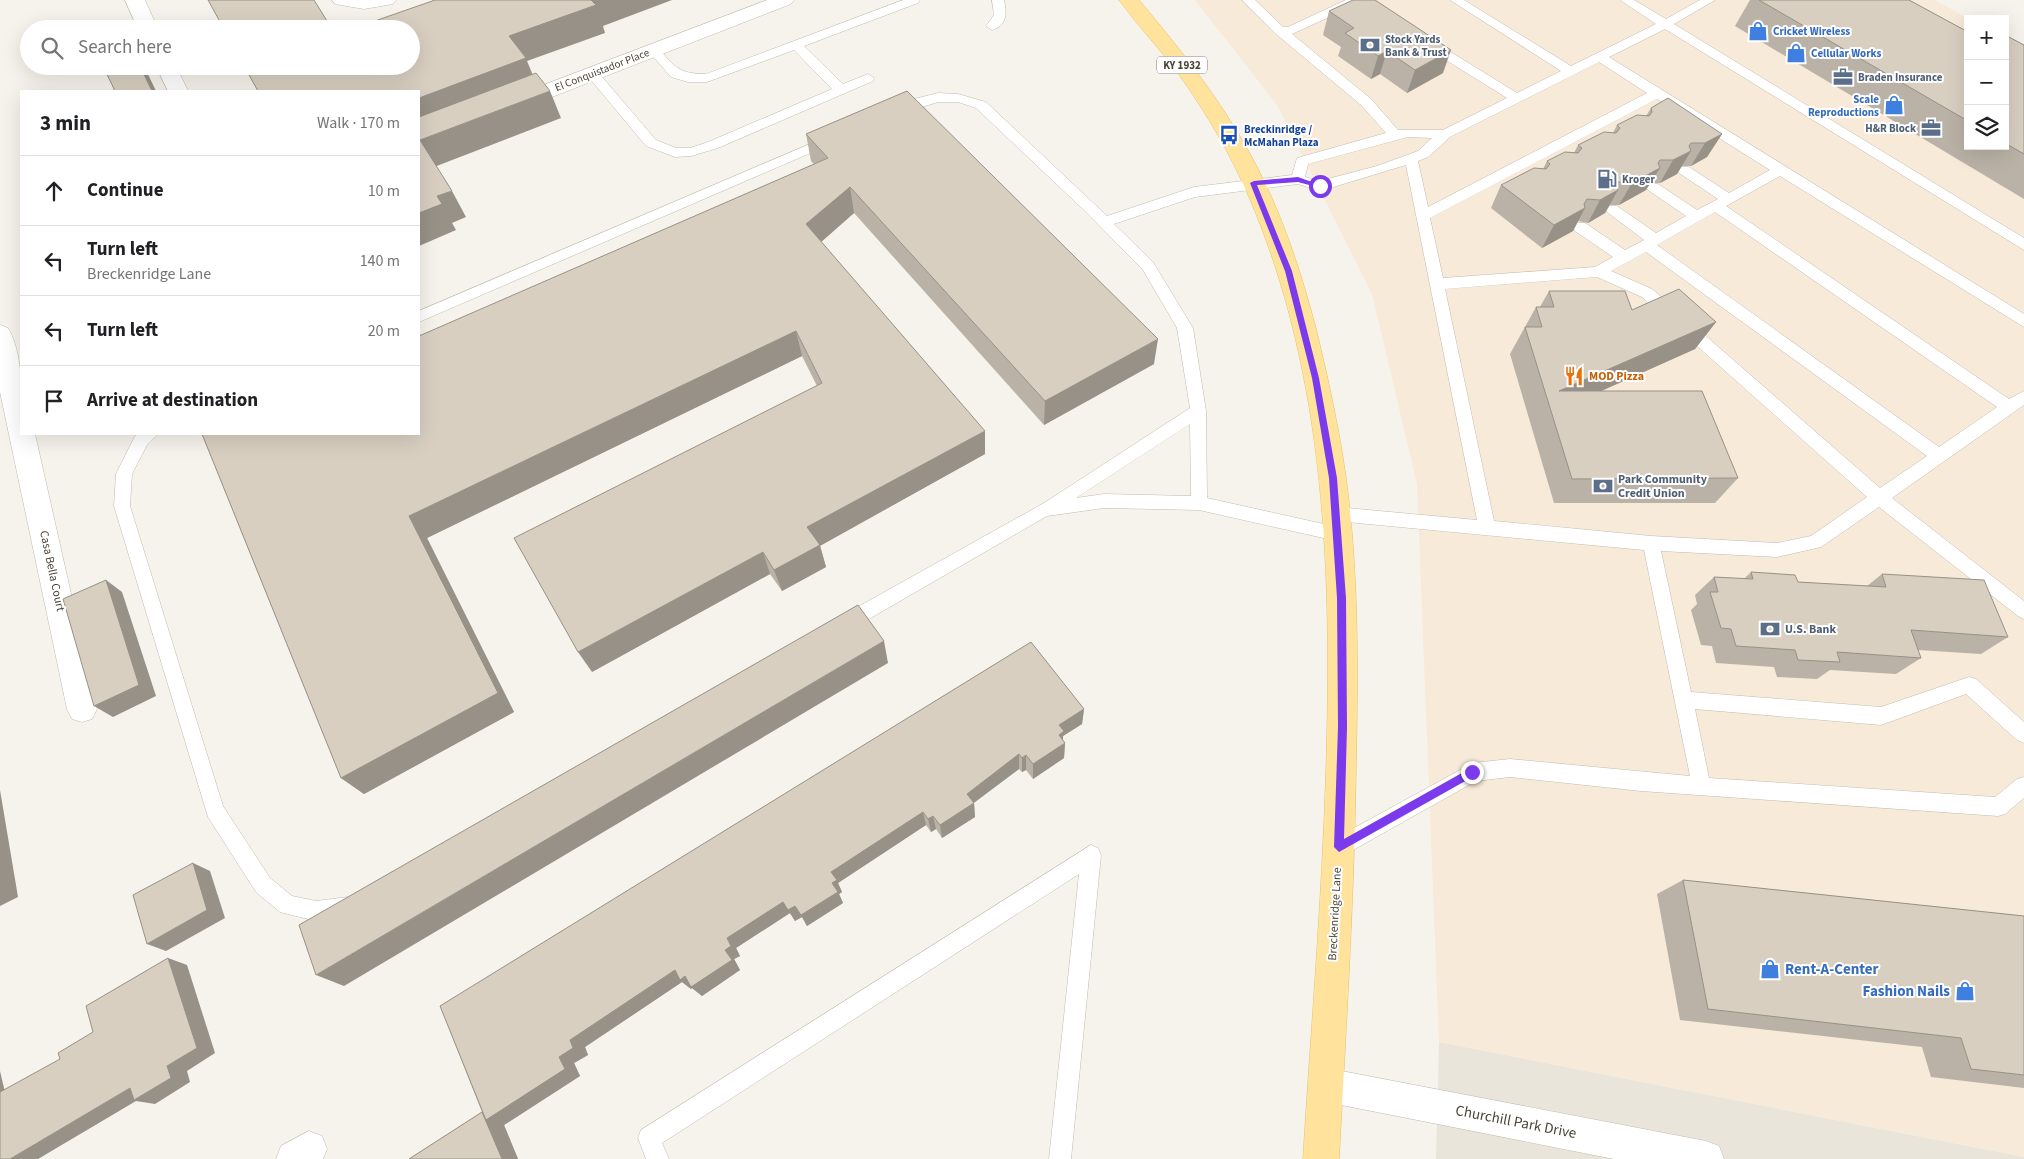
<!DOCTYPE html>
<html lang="en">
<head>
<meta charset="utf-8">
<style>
	body { margin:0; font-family:"Source Sans 3",sans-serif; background:#f2f2f2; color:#202124 }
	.controls { position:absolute; right:15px; top:15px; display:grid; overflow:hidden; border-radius:0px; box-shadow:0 5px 20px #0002 }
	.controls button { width:45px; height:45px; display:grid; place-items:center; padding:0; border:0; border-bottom:1px solid #e0e0e0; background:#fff; color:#202124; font:25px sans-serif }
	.stop { position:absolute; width:15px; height:15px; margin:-11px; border:4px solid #7c3aed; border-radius:50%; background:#fff }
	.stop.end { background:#7c3aed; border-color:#fff; box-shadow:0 1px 5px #0008 }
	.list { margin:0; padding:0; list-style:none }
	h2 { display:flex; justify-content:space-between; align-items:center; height:65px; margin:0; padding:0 20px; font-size:21px }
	h2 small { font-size:16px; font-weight:400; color:#757577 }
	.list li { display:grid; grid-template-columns:32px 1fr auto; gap:15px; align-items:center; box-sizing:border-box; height:70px; padding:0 20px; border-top:1px solid #e0e0e0 }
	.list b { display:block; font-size:19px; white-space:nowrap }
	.list p { margin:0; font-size:16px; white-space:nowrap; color:#757577 }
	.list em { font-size:16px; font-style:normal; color:#757577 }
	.icon { flex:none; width:28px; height:28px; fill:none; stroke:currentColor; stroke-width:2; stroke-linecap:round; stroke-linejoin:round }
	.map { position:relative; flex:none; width:2024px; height:1159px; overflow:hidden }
	.search { position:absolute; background:#fff; box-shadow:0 5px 20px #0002; left:20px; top:20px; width:400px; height:55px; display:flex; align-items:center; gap:12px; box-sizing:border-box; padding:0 18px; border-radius:28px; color:#757577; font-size:19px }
	.panel { position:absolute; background:#fff; box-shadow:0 5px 20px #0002; left:20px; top:90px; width:400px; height:345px; border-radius:0px }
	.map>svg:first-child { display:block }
</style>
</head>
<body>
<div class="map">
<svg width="2024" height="1159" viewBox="0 0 2024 1159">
	<rect width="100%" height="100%" fill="#f6f3ec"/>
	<path fill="#eae5da" d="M1439,1042L2024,1157V1159H1436Z"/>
	<path fill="#f7ead8" d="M1195,0H1934L1970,19H1968V146H2005L2024,47V1157L1439,1042L1417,484L1372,294L1277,105Z"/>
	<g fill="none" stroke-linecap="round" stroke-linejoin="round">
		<defs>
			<g id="lane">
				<path d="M903,0H920L918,3L804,46L843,84L868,74L874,78L873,81L718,148L691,156L675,157L646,146L586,74L587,71H597L656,140L676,148H690L708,142L832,89L794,50L707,82H688L671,77L650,53L648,50L650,47H658C674,67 679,74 706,74Z"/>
				<path d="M992,0H1004C1007,13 1007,26 992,30L986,26L994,15Z"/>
				<path d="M1242,0H1255L1283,27H1288L1346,0H1362L1360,3L1292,34L1371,99L1398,130H1443L1507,98L1425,47L1423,44L1425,41H1433L1517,93L1561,71L1450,0H1464L1571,66L1656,24L1620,0H1634L1666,19L1700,0H1715L1674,24L2024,238V250L1665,29L1609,57L2024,314V327L1780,176L1726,206L2009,399L2024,391V405L1892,498L2024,601V619L2018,616L1879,507L1821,547L1777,557L1661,551L1691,692L1881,707L1969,677L1976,679L2024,722V743L2017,740L1966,694L1881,725L1695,709L1709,778L1995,797L2017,779L2024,777V798L2005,814L1998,816L1641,791L1510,777L1476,781L1346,854L1339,857L1332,854L1329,847L1332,840L1473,763L1510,759L1690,776L1644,550L1336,521L1330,519L1328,514L1330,509L1336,507L1477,520L1406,165L1320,191L1298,184L1195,197L1114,224L1153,262L1193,328L1206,411L1207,498L1337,527L1343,529L1346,534L1343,539L1337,541L1199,510L1104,508L1047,516L850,630L844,632L838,630L835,624L838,618L1044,503L1190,408L1177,328L1143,270L1086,212L976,108L958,102H938L896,115L889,111L891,108L914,99L938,93L958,94L986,102L1107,216L1194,187L1292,175L1297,158L1386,133L1361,105L1276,34ZM1599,62L1647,93L1428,207L1418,161L1428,157L1450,137ZM1657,99L1770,170L1729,193L1689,167H1679L1677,170L1679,173L1718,199L1697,210L1658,184H1648L1646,187L1648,190L1686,216L1656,233L1617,206H1607L1605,209L1607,212L1644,240L1625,250L1585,223H1575L1573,227L1575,231L1613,257L1595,267L1443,278L1430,218ZM1408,137L1432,138L1418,151L1377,166L1320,181L1305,177L1308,164ZM1715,212L1997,407L1939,447L1657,245ZM1646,252L1927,456L1880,488L1652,289L1611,271ZM1597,277L1642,297L1867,497L1811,536L1777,543L1651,536L1494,521L1445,289ZM1190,424L1191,496L1104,494L1076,498Z"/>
				<path d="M831,135L836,136L838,139L836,142L419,322V311Z"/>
				<path d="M139,434H158L147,445L132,474L130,506L223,806L270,878L292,896L316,901L348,897L355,900L358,907L355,914L348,917L316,921L280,912L256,892L208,817L114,506L116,474L135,436Z"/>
				<path d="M1091,845L1098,848L1101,855L1071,1159H1049L1079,874L662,1143L669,1159H646L638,1138L641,1130Z"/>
			</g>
			<g id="street">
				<path d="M125,0H145L158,29H138Z"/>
				<path d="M332,0H396L393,4L364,9L335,4Z"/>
				<path d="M767,0H794L791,4L521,109L514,111L507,109L504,104L507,99Z"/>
				<path d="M156,66H176L188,91H168Z"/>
				<path d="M0,325L8,328C25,357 21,401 21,434H35L97,709L92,719L82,722L72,719L67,709L0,392Z"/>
				<path d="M1326,1068L1706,1141L1719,1146L1724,1159H1614L1326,1102L1314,1097L1309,1085L1314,1073Z"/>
				<path d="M309,1131L322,1136L327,1149L323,1159H276L281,1146Z"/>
			</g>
			<path id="primary" d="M1119,0H1139C1191,62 1238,122 1271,196C1290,239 1304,283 1316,329C1328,378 1339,428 1346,478C1359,574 1358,673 1356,770C1354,900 1346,1029 1339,1159H1303C1311,1030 1322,900 1326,771C1332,578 1327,378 1249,197C1231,155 1207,114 1180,76C1161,50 1138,26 1119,0Z"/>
		</defs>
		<use href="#lane" stroke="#c2bbae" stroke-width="1"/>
		<use href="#street" stroke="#c2bbae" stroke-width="1"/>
		<use href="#primary" stroke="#e6c16a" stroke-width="1"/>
		<use href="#lane" fill="#fff" fill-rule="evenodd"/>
		<use href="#street" fill="#fff" fill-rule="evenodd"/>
		<use href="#primary" fill="#ffe39c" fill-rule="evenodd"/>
	</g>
	<g fill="#bab2a6">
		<path d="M1750,0H1909L1968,32V146H2005V35L2024,45V199L1735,26Z"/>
		<path d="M1329,11L1443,73L1407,93L1380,74L1371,79L1338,56L1341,47L1323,35Z"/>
		<path d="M1651,108L1722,134L1707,157L1691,166H1682L1677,174L1660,183H1650L1646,190L1619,205H1610L1605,213L1588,223L1578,221L1573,231L1542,248L1491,208L1501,185L1543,169L1547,161L1574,153L1578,145L1613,133L1617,125L1646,116Z"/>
		<path d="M806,134L1154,364L1044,425L854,213L821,242L985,454L820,545L826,567L782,591L770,574L592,672L817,386L802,356L427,538L514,712L364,794L341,778L202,434L814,164L811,161Z"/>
		<path d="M1549,291L1632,310L1716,322L1695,349L1601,391L1738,478L1715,503H1554L1510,354L1536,307H1540Z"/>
		<path d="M1751,572L1798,582L1867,586L1882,574L2008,637L1981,654L1918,650L1921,658L1896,674L1830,670L1817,679L1777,677L1774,667L1716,663L1712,646L1701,645L1691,610L1697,604L1695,595L1714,577L1744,579Z"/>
		<path d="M1084,709L1082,724L1063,736V740L1065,743L1064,758L1033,779L1026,770L1022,772L1019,769L974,803L975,817L942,838L936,829L931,832L926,825L838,883L842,892L839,894L843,903L807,926L802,917L795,921L790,913L736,948L740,956L734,959L740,970L702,996L692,988L691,989L682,982L585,1047L588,1055L574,1063L580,1076L504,1125L518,1159H409L482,1112L440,1006Z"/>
		<path d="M1683,880L2024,916V1088L1931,1077L1922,1047L1680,1020L1657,894Z"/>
	</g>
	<g fill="#979187">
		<path d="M591,0H672L603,26L605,33L527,61L537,85L419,130V98L509,36Z"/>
		<path d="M1451,50L1443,73L1407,93L1415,70Z"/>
		<path d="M1387,51L1380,74L1371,79L1378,56Z"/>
		<path d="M140,66H144L156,91H152Z"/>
		<path d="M550,91L561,118L434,167L420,140Z"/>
		<path d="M1722,134L1707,157L1691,166L1705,143Z"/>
		<path d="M1691,151L1677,174L1660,183L1673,160Z"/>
		<path d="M1660,168L1646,190L1619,205L1632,183Z"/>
		<path d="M850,187L854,213L812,250L806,224Z"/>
		<path d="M1618,190L1605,213L1588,223L1600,200Z"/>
		<path d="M452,191L466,217L452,223L456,230L419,246V213L437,196Z"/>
		<path d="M1587,199L1581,211L1585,208L1573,231L1542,248L1554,225L1584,204Z"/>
		<path d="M1716,322L1695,349L1552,413L1559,391Z"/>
		<path d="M796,331L802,356L427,538L514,712L364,794L341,778L409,516Z"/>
		<path d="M1158,339L1154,364L1044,425L1045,401Z"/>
		<path d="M985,431V454L820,546L826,567L782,591L774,570L807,527Z"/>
		<path d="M763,552L770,574L592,672L578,652Z"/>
		<path d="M106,580L122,592L156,696L113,717L94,706Z"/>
		<path d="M884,641L888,663L344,986L316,975Z"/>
		<path d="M1084,709L1082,724L1063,736V745L1065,743L1064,758L1033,779V764L1059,725Z"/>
		<path d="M1019,754V769L968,807L974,803L975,817L942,838L940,825L967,794Z"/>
		<path d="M1026,755V770L1022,772V758Z"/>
		<path d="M0,790L18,897L0,906Z"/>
		<path d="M923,812L926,825L838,883L842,892L839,894L843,903L807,926L801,915L832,883L831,872Z"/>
		<path d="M933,816L936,829L931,832L928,819Z"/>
		<path d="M193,863L210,871L225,918L166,951L147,944Z"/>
		<path d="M783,902L795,906L802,917L795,921L790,913L736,948L740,956L734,959L740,970L702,996L692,988L691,989L682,982L585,1047L588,1055L574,1063L580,1076L504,1125L518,1159H502L482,1112L559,1057L570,1040L675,970L725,950L727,938Z"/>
		<path d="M168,958L187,965L215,1053L187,1071L190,1082L155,1104L136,1101L38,1159H10L167,1066Z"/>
		<path d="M0,1071L8,1105L0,1104Z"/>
	</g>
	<g fill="#d8cfc1" stroke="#979187">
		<path d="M208,0H314L332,29H224Z"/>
		<path d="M435,0H591L596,5L509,36L526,58L419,98V91H258L244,66H411V29H352Z"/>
		<path d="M1353,0H1375L1451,50L1415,70L1387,51L1378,56L1345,33L1354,28L1329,11Z"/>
		<path d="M1759,0H1909L1968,32V121Z"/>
		<path d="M119,22L122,29H100Z"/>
		<path d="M2005,35L2024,45V154L2005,143Z"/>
		<path d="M103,66H140L152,91H115Z"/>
		<path d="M536,73L550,91L420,140L452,191L437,196L442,204L419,213V117Z"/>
		<path d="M907,91L1158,339L1045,401L850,187L806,224L985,431L807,527L820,545L774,570L763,552L578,652L514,538L822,383L796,331L409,516L498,693L341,778L202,434H419V336L828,158L806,134Z"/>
		<path d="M1668,98L1722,134L1705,143H1691L1689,146L1691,151L1673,160H1660L1658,163L1660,168L1632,183L1618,182L1616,185L1618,190L1600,200L1587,199L1584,204L1585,208L1554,225L1501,185L1534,168L1546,169L1550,164L1547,161L1565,152L1578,153L1582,148L1578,145L1604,132L1616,133L1620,128L1617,125L1637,115L1649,116L1652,112L1651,108Z"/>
		<path d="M1679,289L1716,322L1559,391H1702L1738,478L1572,479L1525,327H1542L1536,307H1554L1549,291H1625L1632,310Z"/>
		<path d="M1751,572L1795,575L1798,582L1886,587L1882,574L1984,580L2008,637L1911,630L1921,658L1837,652L1840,662L1798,660L1795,650L1736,646L1731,629L1721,628L1710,592H1718L1714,577L1753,579Z"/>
		<path d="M106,580L139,685L94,706L63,599Z"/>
		<path d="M858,605L884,641L316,975L299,925Z"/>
		<path d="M1031,642L1084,709L1059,725L1064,731L1059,735L1065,743L1033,764L1026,755L1022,758L1019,754L967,794L974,803L940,825L933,816L928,819L923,812L831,872L837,880L832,883L838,892L801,915L795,906L788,910L783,902L727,938L731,946L725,950L732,960L691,987L685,976L680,980L675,970L570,1040L573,1048L559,1057L565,1069L486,1120L440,1006Z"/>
		<path d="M193,863L207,910L147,944L133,895Z"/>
		<path d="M1683,880L2024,916V1075L1971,1069L1961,1038L1708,1009Z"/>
		<path d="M168,958L197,1048L167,1066L171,1078L134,1100L130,1088L10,1159H0V1092L60,1059L58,1053L93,1032L86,1006Z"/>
		<path d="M482,1112L502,1159H409Z"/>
	</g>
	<path fill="#7c3aed" d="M1298,177L1323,186L1320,188L1298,182L1257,185L1292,271L1319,378L1337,478L1346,598L1347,727L1344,839L1469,769H1476L1477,772L1476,775L1339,852L1334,847L1338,727L1337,598L1329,478L1312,378L1285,271L1250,183L1254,181Z"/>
	<defs>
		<symbol id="shop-bare" viewBox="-9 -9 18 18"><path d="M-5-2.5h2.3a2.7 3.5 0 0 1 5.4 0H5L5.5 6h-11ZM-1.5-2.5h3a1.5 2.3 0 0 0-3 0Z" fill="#3f7fe0" stroke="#fff" stroke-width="2.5" paint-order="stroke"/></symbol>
		<symbol id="bank-bare" viewBox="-9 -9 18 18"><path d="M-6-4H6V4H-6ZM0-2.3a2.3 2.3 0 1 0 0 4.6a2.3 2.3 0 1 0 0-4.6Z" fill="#5c6f8a" stroke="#fff" stroke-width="2.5" paint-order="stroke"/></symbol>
		<symbol id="office-bare" viewBox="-9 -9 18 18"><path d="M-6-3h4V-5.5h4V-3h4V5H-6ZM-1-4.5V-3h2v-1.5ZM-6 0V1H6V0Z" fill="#5c6f8a" stroke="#fff" stroke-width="2.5" paint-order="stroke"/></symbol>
		<symbol id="bus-bare" viewBox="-9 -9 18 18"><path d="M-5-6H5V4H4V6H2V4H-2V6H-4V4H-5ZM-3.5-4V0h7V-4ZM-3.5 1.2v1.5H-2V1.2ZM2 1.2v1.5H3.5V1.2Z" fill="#1a4fb4" stroke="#fff" stroke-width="2.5" paint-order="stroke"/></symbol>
		<symbol id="fuel-bare" viewBox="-9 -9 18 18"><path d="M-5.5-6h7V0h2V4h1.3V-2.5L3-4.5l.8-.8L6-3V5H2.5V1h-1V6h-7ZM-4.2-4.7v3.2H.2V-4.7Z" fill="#5c6f8a" stroke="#fff" stroke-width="2.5" paint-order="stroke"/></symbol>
		<symbol id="restaurant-bare" viewBox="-9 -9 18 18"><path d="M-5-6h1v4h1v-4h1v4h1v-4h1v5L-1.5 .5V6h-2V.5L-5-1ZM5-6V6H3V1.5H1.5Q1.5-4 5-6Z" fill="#e8710a" stroke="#fff" stroke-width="2.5" paint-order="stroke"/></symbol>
	</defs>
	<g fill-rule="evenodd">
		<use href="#shop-bare" x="1744" y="17" width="28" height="28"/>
		<use href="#bank-bare" x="1356" y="31" width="28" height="28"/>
		<use href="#shop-bare" x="1782" y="39" width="28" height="28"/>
		<use href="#office-bare" x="1829" y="63" width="28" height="28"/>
		<use href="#shop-bare" x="1880" y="91" width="28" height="28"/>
		<use href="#office-bare" x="1917" y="114" width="28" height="28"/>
		<use href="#bus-bare" x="1215" y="121" width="28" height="28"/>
		<use href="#fuel-bare" x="1593" y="165" width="28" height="28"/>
		<use href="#restaurant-bare" x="1560" y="362" width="28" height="28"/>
		<use href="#bank-bare" x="1589" y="472" width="28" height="28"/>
		<use href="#bank-bare" x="1756" y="615" width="28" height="28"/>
		<use href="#shop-bare" x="1756" y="955" width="28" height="28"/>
		<use href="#shop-bare" x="1951" y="977" width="28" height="28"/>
	</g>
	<g text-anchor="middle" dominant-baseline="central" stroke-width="4" stroke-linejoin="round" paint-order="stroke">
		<g font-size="11" font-weight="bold" fill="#366cbe" stroke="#fff" text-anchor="start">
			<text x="1773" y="31">Cricket Wireless</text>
			<text x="1811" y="53">Cellular Works</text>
			<text x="1879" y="99" text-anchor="end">Scale<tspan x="1879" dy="13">Reproductions</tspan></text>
		</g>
		<g font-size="11" font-weight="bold" fill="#4e5e75" stroke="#fff" text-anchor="start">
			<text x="1385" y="39">Stock Yards<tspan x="1385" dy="13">Bank &amp; Trust</tspan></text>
			<text x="1858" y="77">Braden Insurance</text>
			<text x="1916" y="128" text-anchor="end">H&amp;R Block</text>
			<text x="1622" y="179">Kroger</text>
		</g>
		<rect fill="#fff" stroke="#817c74" stroke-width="1" x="1157" y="56.5" width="50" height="17" rx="4"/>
		<g font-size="11" font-weight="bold" fill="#4b4439">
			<text x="1182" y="65">KY 1932</text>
		</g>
		<g font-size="11" fill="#4b4439" stroke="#fff">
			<text transform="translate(602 70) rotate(-21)">El Conquistador Place</text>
		</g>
		<g font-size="11" font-weight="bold" fill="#164399" stroke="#fff" text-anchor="start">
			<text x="1244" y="129">Breckinridge /<tspan x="1244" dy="13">McMahan Plaza</tspan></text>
		</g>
		<g font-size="12" font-weight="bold" fill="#c56008" stroke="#fff" text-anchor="start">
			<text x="1589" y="376">MOD Pizza</text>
		</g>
		<g font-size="12" font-weight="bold" fill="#4e5e75" stroke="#fff" text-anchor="start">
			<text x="1618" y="479">Park Community<tspan x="1618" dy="14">Credit Union</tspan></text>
			<text x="1785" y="629">U.S. Bank</text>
		</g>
		<g font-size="12" fill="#4b4439" stroke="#fff">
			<text transform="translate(52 571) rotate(78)">Casa Bella Court</text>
			<text transform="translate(1335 914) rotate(-87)">Breckenridge Lane</text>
		</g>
		<g font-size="15" font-weight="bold" fill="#366cbe" stroke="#fff" text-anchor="start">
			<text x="1785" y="969">Rent-A-Center</text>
			<text x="1950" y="991" text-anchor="end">Fashion Nails</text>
		</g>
		<g font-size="15" fill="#4b4439" stroke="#fff">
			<text transform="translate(1516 1122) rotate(11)">Churchill Park Drive</text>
		</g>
	</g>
</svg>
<div class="controls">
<button>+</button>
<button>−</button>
<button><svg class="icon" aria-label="layers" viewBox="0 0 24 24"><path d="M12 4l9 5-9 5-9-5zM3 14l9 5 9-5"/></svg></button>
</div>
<div class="stop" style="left:1320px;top:186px"></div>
<div class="stop end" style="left:1472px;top:772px"></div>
<div class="search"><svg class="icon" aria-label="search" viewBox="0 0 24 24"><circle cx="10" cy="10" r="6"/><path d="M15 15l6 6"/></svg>Search here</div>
<section class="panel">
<h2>3 min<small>Walk · 170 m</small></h2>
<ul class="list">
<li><svg class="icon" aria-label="ahead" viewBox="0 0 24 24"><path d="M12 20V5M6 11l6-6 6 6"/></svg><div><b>Continue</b></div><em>10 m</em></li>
<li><svg class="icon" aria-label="left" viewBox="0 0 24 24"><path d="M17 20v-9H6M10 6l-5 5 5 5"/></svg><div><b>Turn left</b><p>Breckenridge Lane</p></div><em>140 m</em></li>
<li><svg class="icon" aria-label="left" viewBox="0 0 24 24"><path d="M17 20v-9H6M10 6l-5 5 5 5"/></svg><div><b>Turn left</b></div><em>20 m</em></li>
<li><svg class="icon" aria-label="arrive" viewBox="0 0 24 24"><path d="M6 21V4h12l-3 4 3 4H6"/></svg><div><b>Arrive at destination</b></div></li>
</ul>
</section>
</div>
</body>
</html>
